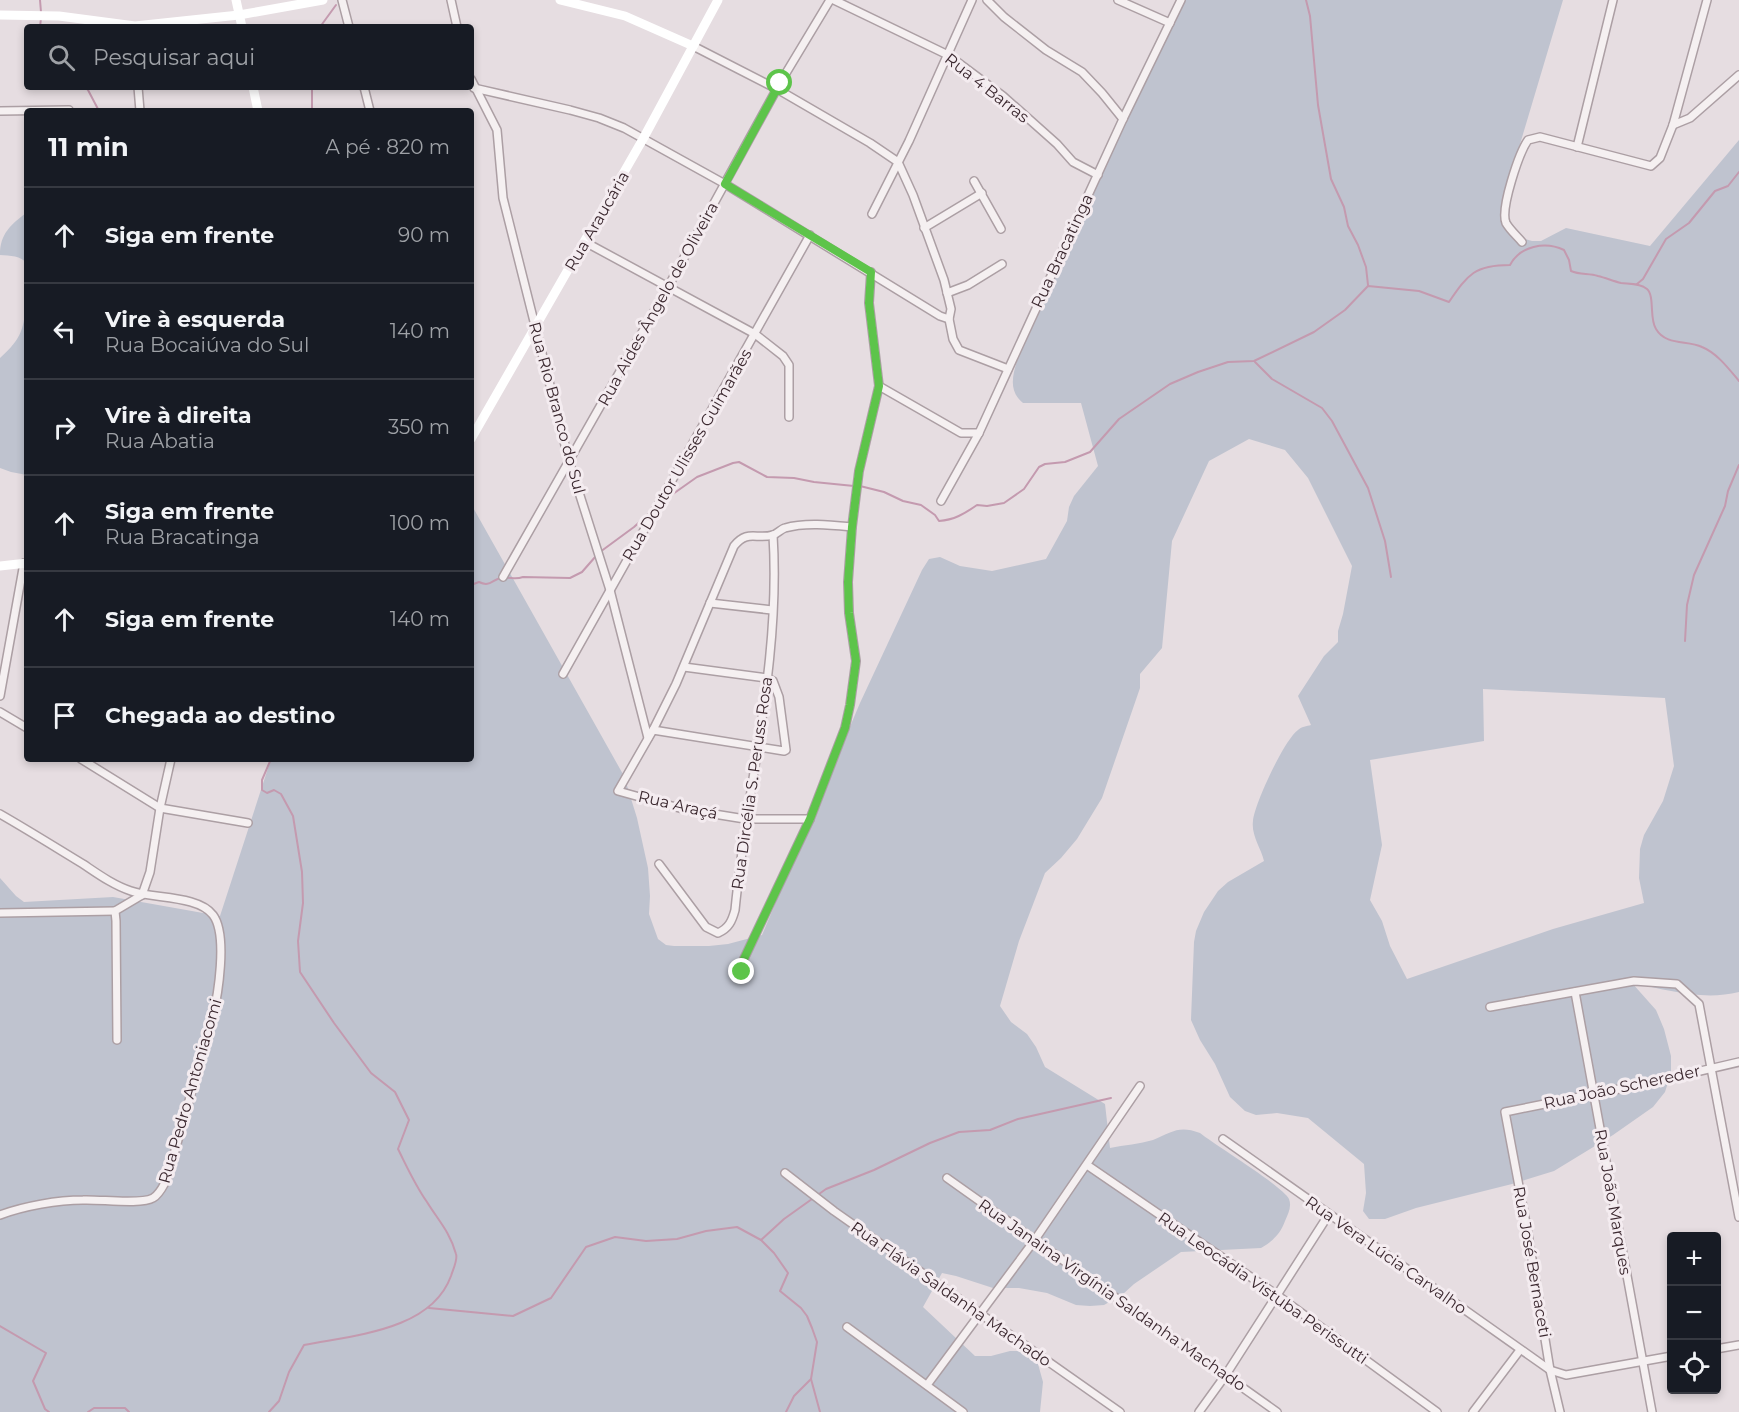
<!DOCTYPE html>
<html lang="pt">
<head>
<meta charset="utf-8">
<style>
	body { margin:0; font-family:Montserrat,sans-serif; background:#20242c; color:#f1f3f6 }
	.controls { position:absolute; right:18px; bottom:18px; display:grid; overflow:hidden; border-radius:6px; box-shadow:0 3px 9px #0003 }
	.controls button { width:54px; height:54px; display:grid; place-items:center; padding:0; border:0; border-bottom:2px solid #363941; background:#171b24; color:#f1f3f6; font:30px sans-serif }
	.stop { position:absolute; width:18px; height:18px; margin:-14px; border:4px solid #5dc44a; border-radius:50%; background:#fff }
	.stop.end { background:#5dc44a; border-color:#fff; box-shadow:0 2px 6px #0008 }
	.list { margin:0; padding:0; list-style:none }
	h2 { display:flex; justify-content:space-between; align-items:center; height:78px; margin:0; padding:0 24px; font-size:26px }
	h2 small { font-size:20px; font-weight:400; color:#9ea1a6 }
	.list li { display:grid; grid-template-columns:39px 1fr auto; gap:18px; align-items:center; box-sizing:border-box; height:96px; padding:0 24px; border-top:2px solid #363941 }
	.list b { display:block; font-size:22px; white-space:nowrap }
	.list p { margin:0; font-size:20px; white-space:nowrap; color:#9ea1a6 }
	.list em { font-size:20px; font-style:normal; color:#9ea1a6 }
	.icon { flex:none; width:33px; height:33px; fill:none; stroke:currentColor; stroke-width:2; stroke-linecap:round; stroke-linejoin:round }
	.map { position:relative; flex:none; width:1739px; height:1412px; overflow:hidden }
	.search { position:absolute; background:#171b24; box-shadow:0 3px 9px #0003; left:24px; top:24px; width:450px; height:66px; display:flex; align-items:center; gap:15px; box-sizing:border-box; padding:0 21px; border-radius:6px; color:#9ea1a6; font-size:22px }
	.panel { position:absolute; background:#171b24; box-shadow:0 3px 9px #0003; left:24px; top:108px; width:450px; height:654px; border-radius:6px }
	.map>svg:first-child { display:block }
</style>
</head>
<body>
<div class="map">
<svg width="1739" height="1412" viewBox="0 0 1739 1412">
	<rect width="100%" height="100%" fill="#e6dde1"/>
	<g fill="#bfc3cf" fill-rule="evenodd">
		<path d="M1182,0H1563L1509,181L1508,224L1521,238L1532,241H1541L1566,228L1650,246L1739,140V992C1703,1001 1668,990 1632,983L1656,1010L1664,1029L1671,1056V1073L1665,1092L1653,1107L1613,1135L1554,1171L1512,1184L1416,1208L1385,1219H1369L1363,1211L1366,1193L1364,1164L1308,1118L1277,1113L1256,1115L1245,1111L1230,1097L1215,1064L1200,1040L1191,1020L1194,942L1196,931L1204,912L1218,891L1228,882L1264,861C1261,848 1251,835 1253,821C1254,805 1284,740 1298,730C1301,727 1307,726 1311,725L1298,696L1324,656L1338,642V631L1343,614L1352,566L1308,478L1285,450L1249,439L1209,461L1172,541L1162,648L1140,674V688L1102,798L1077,839L1061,858L1045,873L1019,941L1000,1006L1011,1022L1027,1034L1036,1047L1045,1067L1105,1104L1110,1148C1124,1145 1140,1144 1153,1140C1172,1132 1179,1125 1200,1133C1215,1145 1284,1187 1289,1199C1292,1207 1288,1214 1285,1221C1281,1233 1272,1242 1261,1248L1181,1252L1134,1284L1122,1295L1104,1305L1090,1306L1076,1305L1047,1293L1019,1288H993L956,1276L942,1273L923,1307L975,1356H991L1010,1351H1019L1031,1356L1038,1364L1043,1382L1040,1412H0V878L16,896L24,902L113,897L220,916L271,759H471V504L624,776L637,818L648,868L650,896L649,914L658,939L666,945L674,946H709L728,944L762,935L860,703L922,570L929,559L940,557L960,566L992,571L1046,559L1067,521L1069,507L1074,496L1098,466L1081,403H1023C1009,392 1012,377 1017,361ZM1483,689L1665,698L1674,766L1663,801L1644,835L1640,849L1639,878L1644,903L1553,929L1407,979L1390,946L1382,921L1370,900L1382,845L1370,760L1484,741Z"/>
		<path d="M27,212V264C21,255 10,256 0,255C0,233 11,225 27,212Z"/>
		<path d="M27,299V475L11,472L0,468V358C23,337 23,330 27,299Z"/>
	</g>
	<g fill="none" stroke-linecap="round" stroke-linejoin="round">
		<g stroke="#c49aaf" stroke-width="2">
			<path d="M40,0L41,12"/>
			<path d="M1306,0L1310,16L1318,105L1331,179L1344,207L1348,226L1358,245L1366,267L1368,285"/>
			<path d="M40,27L41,18"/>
			<path d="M320,27L336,5"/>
			<path d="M85,87L88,90L99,111"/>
			<path d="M312,111V87"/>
			<path d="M1637,284L1643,279L1666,239L1689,223L1715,191L1728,186L1739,172"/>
			<path d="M1255,362L1272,379L1322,408L1332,421L1368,488L1385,541L1391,577"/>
			<path d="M471,484V485"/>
			<path d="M860,486L884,492L903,501L921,505L935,515L939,521C954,520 964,514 977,505L987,506L1004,503L1024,489L1039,467L1045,464L1065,462L1090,452L1119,419L1170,384L1198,372L1228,362L1254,361L1314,332L1345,310L1368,286L1419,291L1449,302C1468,274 1475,265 1510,265C1520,246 1545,241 1564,250L1569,260L1571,271C1580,275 1589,273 1598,276C1606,278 1613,281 1621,283C1629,284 1640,283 1647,289C1655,296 1649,319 1656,329C1666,346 1687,340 1702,347C1717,353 1729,369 1739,381"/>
			<path d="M663,501L697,477L733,463L739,462L767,477L794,478L814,482L854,486"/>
			<path d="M600,552L634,527L652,511"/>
			<path d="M471,585L479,582C491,588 492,578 503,578C511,577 515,580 523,577L570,578L582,572L596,556"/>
			<path d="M1685,641L1687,605L1694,575L1725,506L1728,491L1739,465"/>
			<path d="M761,1240L784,1219L826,1189L874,1170L930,1143L959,1132L990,1130L1018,1119L1111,1098"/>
			<path d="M429,1308L513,1316L551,1298L586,1247L615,1237L646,1241L677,1239L706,1231L737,1227L761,1240L774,1253L788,1273L780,1291L801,1308L807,1316L812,1328L817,1342L811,1379L820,1412"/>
			<path d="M0,1326L46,1353L33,1381L45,1409L49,1412"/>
			<path d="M88,1412L94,1408H125L129,1412"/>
			<path d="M269,1412L279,1401L289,1372L304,1345C353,1335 431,1331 451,1276C453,1269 458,1260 456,1254C450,1232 438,1220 427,1202C415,1185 407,1167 398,1149L409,1120L395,1092L371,1073L334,1023L300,972L298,941L303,903L302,872L293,816L281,794L274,790L267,793L262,790V780L271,759"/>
			<path d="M786,1412L794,1396L811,1379"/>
		</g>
		<defs>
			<g id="street">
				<path d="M342,0L349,27"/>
				<path d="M451,0L457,27"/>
				<path d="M834,0L948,55L1003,96L1057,144L1073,162L1098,175"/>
				<path d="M987,0L1004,17L1046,50L1082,72L1102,93L1123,119"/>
				<path d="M1118,0L1170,23"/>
				<path d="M693,46L777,89L870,143L898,162L913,195L944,280L951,309L949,319L953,339L959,350L1008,369"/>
				<path d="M471,79L497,130L503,198L569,461L610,590L648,738"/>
				<path d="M138,87L140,111"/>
				<path d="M364,87L370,111"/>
				<path d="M474,88L570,110L599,118L624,128L725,184L940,316L949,319"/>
				<path d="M0,111L69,110"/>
				<path d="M1673,125L1690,118L1739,75"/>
				<path d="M1577,147L1613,0"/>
				<path d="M974,181L1001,229"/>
				<path d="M872,214L909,141L972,0"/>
				<path d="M924,228L982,193"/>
				<path d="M585,242L755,334L783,356L789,365V417"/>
				<path d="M1522,242C1517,236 1510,230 1506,223C1500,209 1519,153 1528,140L1540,137L1651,166L1660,158L1673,125L1707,0"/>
				<path d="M947,293L968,285L1002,264"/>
				<path d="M879,386L961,433H979"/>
				<path d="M941,501L979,433L1123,119L1181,0"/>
				<path d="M503,577L668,287L780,83L830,0"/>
				<path d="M710,603L772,610"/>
				<path d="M563,674L810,235"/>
				<path d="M0,696L24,563"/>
				<path d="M0,712L27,728"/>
				<path d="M653,730L784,751L786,750L779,697L773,681L767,678L684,667"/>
				<path d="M81,759L160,808L248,823"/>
				<path d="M0,814C28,830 55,847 83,864C98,874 113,885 131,891C153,899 198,895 213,915C228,935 218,996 212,1019L167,1179C163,1186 160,1194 153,1198C141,1205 99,1199 83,1200C58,1200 24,1206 0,1215"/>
				<path d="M810,819H745L683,809L618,791L653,730L676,684L734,546C748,529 756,540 773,535C777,534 781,529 785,528C805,522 832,525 852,527"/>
				<path d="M659,864L706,927L718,933C729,928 732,921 735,910C747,785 781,661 773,535"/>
				<path d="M142,895L150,872L160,808L171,759"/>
				<path d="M0,913L115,911"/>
				<path d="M742,972V963L810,819L845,728L850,705L856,661L849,613L848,582L852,527L859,471L879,386L869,303L871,272"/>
				<path d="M1575,992L1652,1412"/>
				<path d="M1490,1007L1634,981L1677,984L1699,1004L1739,1217"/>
				<path d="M117,1040L116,921L115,911L142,895"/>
				<path d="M1223,1139L1550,1370L1566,1375L1672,1356"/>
				<path d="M1087,1165L1277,1295L1437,1412"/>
				<path d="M785,1173L834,1211L1120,1412"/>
				<path d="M947,1178L1277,1412"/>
				<path d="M847,1327L963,1412"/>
				<path d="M1716,1349L1739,1345"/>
				<path d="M927,1385L1034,1241L1140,1086"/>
				<path d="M1199,1412L1225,1376L1329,1214"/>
				<path d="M1473,1412L1520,1350"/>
				<path d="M1560,1412L1550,1370L1528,1234L1505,1112L1649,1083L1739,1062"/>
			</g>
		</defs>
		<use href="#street" stroke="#ac9fa4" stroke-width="10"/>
		<use href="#street" stroke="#f5f0f1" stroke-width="7"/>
		<g stroke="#fff" stroke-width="9">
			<path d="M236,0L242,27"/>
			<path d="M560,0L625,16L693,46"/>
			<path d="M0,15L59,16L135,26L239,15L323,0"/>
			<path d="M253,87L258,111"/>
			<path d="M471,439L643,139L718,0"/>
			<path d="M0,566L27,563"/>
		</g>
	</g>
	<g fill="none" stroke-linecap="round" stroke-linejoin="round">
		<path stroke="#5dc44a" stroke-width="8" d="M742,972V963L810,819L845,728L850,705L856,661L849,613L848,582L852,527L859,471L879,386L869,303L871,272L725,184L780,83"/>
	</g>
	<g text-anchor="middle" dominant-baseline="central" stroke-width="6" stroke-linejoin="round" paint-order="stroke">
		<g font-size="16" fill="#3b282f" stroke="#f4ecf0">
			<text transform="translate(987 88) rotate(38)">Rua 4 Barras</text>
			<text transform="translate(597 221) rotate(-60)">Rua Araucária</text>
			<text transform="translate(1062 251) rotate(-65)">Rua Bracatinga</text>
			<text transform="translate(658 304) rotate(-61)">Rua Aides Ângelo de Oliveira</text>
			<text transform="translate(557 408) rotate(75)">Rua Rio Branco do Sul</text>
			<text transform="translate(687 455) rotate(-60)">Rua Doutor Ulisses Guimarães</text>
			<text transform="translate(752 783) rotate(-82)">Rua Dircélia S. Peruss Rosa</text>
			<text transform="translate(678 805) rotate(13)">Rua Araçá</text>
			<text transform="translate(1622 1087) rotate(-12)">Rua João Schereder</text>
			<text transform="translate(190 1091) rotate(-74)">Rua Pedro Antoniacomi</text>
			<text transform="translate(1613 1202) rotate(80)">Rua João Marques</text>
			<text transform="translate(1386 1255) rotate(35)">Rua Vera Lúcia Carvalho</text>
			<text transform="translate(1532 1262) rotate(80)">Rua José Bernaceti</text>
			<text transform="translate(1263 1288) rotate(35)">Rua Leocádia Vistuba Perissutti</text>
			<text transform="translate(951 1294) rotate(35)">Rua Flávia Saldanha Machado</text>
			<text transform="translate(1112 1295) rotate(35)">Rua Janaina Virgínia Saldanha Machado</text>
		</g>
	</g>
</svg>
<div class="controls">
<button>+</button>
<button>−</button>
<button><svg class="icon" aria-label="locate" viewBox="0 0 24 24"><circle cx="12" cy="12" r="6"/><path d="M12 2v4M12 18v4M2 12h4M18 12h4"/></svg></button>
</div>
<div class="stop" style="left:780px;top:83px"></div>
<div class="stop end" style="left:742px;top:972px"></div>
<div class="search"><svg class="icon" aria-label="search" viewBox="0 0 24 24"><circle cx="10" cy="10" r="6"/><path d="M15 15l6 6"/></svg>Pesquisar aqui</div>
<section class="panel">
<h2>11 min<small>A pé · 820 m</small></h2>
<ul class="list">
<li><svg class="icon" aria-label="ahead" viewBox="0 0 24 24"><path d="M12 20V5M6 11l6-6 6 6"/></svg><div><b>Siga em frente</b></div><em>90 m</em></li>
<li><svg class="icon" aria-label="left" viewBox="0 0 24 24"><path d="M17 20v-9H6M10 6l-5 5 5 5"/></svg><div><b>Vire à esquerda</b><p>Rua Bocaiúva do Sul</p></div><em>140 m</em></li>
<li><svg class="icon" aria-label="right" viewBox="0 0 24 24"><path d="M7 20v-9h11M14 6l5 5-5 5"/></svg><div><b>Vire à direita</b><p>Rua Abatia</p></div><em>350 m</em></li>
<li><svg class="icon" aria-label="ahead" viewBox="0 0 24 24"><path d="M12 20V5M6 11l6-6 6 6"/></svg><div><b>Siga em frente</b><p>Rua Bracatinga</p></div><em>100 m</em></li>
<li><svg class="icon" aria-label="ahead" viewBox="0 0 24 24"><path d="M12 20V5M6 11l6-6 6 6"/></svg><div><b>Siga em frente</b></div><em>140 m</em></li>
<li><svg class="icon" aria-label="arrive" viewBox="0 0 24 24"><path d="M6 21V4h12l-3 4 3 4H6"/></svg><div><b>Chegada ao destino</b></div></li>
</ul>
</section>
</div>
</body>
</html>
